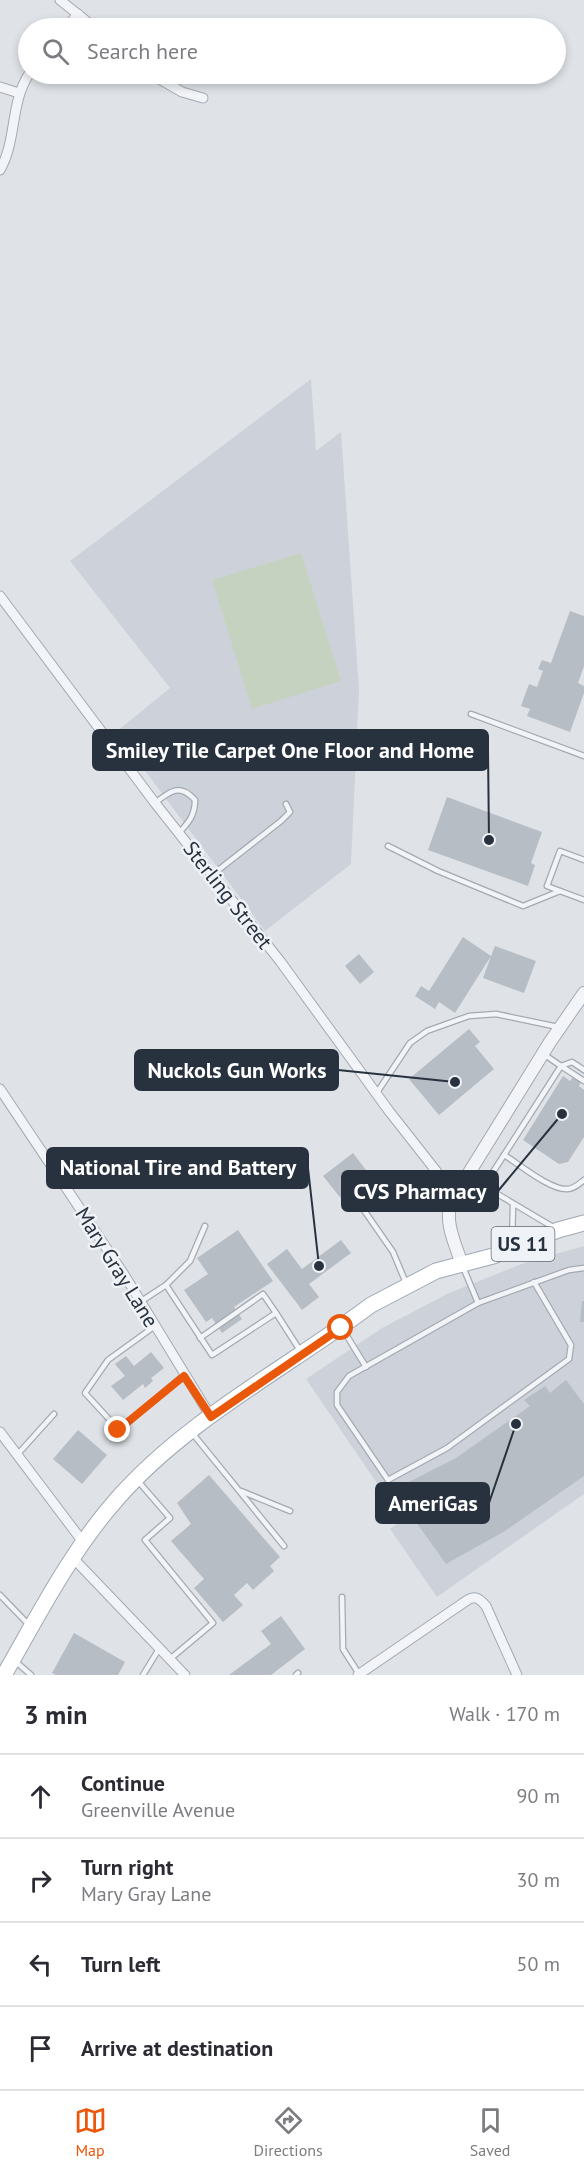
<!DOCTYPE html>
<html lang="en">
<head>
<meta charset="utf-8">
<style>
	body { margin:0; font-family:"PT Sans",sans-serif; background:#f7f7f7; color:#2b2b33 }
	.stop { position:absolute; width:18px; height:18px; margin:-14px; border:4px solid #ea580c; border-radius:50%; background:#fff }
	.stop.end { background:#ea580c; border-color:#fff; box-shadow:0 2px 6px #0008 }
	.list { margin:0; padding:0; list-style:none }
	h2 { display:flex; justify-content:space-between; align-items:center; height:78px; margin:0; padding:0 24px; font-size:26px }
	h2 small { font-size:20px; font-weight:400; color:#7c7c81 }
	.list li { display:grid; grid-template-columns:39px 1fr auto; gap:18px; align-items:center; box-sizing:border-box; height:84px; padding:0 24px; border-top:2px solid #e1e1e2 }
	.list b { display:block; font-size:22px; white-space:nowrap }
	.list p { margin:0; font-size:20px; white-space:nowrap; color:#7c7c81 }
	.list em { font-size:20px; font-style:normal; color:#7c7c81 }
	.icon { flex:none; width:33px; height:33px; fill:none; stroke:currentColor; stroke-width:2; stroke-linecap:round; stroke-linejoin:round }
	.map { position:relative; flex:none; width:584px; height:1675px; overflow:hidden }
	.search { position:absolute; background:#fff; box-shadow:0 3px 9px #0003; left:18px; right:18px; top:18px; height:66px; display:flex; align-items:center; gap:15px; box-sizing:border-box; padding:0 21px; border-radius:33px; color:#7c7c81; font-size:22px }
	.sheet { height:414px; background:#fff }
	nav { display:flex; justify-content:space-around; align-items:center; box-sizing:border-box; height:84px; border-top:2px solid #e1e1e2; background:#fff; font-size:16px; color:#7c7c81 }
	nav a { display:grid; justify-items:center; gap:3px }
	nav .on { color:#ea580c }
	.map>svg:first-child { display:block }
</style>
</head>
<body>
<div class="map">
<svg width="584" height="1675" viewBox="0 0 584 1675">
	<rect width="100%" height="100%" fill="#dfe3e8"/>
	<g fill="#cdd2da">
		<path d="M311,379L316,451L341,432L359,689L351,864L265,931L116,732L170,688L70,561Z"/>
		<path d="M584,1246V1494L437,1597L390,1529L402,1520L306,1379L382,1328L449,1293L524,1263Z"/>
	</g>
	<path fill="#c6d2c0" d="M301,553L341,681L252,709L212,580Z"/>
	<g fill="#b6bdc5">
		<path d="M570,611L584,616V666L578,683L584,686V693L570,732L527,716L530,709L521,706L529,684L537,687L543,671L538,669L542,660L551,663Z"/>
		<path d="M447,797L542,832L531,863L535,865L528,886L428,850Z"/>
		<path d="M463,937L491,956L495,946L536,961L524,993L483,978L491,956L455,1013L439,1002L435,1009L415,996L421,986L429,991Z"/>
		<path d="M359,954L374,972L360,984L345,966Z"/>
		<path d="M469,1029L480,1042L475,1046L494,1069L439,1115L409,1079Z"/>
		<path d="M576,1072L584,1077L579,1086L584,1090V1137L568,1162L559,1164L523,1140L563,1076L570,1081Z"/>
		<path d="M353,1153L372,1178L343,1201L323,1176Z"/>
		<path d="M238,1230L273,1281L234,1307L242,1319L222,1333L212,1318L206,1322L184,1290L208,1274L197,1258Z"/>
		<path d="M341,1240L351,1253L309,1284L319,1297L302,1310L267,1264L287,1249L302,1269Z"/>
		<path d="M582,1301H584V1322H580Z"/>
		<path d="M151,1352L164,1368L151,1378L153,1381L145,1388L143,1384L123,1400L111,1386L125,1376L115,1364L126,1356L134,1366Z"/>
		<path d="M566,1380L584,1404V1476L505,1531L446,1564L393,1490L456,1458L530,1406L524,1400L545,1386L550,1393Z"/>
		<path d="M78,1430L107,1455L82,1484L53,1459Z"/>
		<path d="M209,1475L280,1557L270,1566L274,1571L253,1590L247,1583L234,1595L243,1605L223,1622L194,1588L204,1579L171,1541L191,1524L177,1503Z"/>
		<path d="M281,1616L305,1649L271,1675H229L271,1644L261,1631Z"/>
		<path d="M74,1633L125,1662L118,1675H56L52,1673Z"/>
	</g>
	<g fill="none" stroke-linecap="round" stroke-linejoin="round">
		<defs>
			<g id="service">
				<path d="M471,714L584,756"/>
				<path d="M155,803C170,791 180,783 195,800C195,815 189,822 179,833"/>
				<path d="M388,846L438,871L523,906L560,891L584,900"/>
				<path d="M212,875L281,821L290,812L286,804"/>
				<path d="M560,891L547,886L560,851L584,860"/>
				<path d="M545,1055L561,1066L504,1155C519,1164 550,1190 567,1189C574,1189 579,1184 584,1180"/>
				<path d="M561,1066L584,1081"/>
				<path d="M561,1066L572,1062L584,1070"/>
				<path d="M376,1094L410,1043L427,1031L469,1016L496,1014L558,1027"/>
				<path d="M504,1155L484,1186L553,1227"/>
				<path d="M361,1206L393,1252L406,1283"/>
				<path d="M512,1244L513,1205"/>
				<path d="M463,1267L478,1303L349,1376L337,1392V1405L388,1480L447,1448L569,1359L571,1345L534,1282"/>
				<path d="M166,1285L190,1261L205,1226"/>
				<path d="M140,1302L166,1285L212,1355L276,1313L301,1352"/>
				<path d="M478,1303L569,1270L584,1268"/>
				<path d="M155,1326L108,1360L85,1393L119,1430L184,1375"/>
				<path d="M342,1328L366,1367"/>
				<path d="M200,1338L263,1294L276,1313"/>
				<path d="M193,1434L284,1546"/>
				<path d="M17,1455L54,1414"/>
				<path d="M138,1481L170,1518L145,1540L213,1623L170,1659"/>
				<path d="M241,1491L290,1511"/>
				<path d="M0,1595L29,1625"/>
				<path d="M342,1597L343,1649L359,1674"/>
				<path d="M15,1661L31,1675"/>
				<path d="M143,1675L159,1649"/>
				<path d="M296,1675L298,1673"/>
			</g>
			<g id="minor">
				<path d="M60,0L95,28"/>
				<path d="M66,28L78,14"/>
				<path d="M151,74L182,92L203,98"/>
				<path d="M0,87L19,93"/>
				<path d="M0,170C17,140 10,103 29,74"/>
				<path d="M0,596L155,803L280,961L389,1111L455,1195"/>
				<path d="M0,1089L125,1276L211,1417"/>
				<path d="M0,1432L83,1542"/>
				<path d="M73,1558L185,1675"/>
				<path d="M358,1675L466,1601C475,1595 479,1598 486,1606L517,1675"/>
			</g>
			<path id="tertiary" d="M462,1265C456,1245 444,1223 451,1202L550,1042L584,993"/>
			<path id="primary" d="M4,1675C39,1614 71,1551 117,1499C186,1420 287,1368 371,1305L436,1271L493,1256L558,1230L584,1223"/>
		</defs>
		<use href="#service" stroke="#a4aab2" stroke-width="7"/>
		<use href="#minor" stroke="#a4aab2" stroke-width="11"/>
		<use href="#tertiary" stroke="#a4aab2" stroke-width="14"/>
		<use href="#primary" stroke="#9fa8b4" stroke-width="17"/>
		<use href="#service" stroke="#f2f4f7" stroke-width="4.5"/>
		<use href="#minor" stroke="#f2f4f7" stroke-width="9"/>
		<use href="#tertiary" stroke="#f2f4f7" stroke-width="12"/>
		<use href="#primary" stroke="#fff" stroke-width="15"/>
	</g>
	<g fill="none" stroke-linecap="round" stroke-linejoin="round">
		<path stroke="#ea580c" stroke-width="8" d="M118,1430L184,1376L211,1417L341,1328"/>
	</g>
	<g text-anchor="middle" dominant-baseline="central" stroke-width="5" stroke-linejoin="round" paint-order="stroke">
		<rect fill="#eff2f6" stroke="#646c76" stroke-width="1.5" x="491.5" y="1227" width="63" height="34" rx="4.5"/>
		<g font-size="20" font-weight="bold" fill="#28323f">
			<text x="523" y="1244">US 11</text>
		</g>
		<g font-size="21" fill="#28323f" stroke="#eff2f6">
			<text transform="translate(228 895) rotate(52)">Sterling Street</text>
			<text transform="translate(117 1267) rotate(58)">Mary Gray Lane</text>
		</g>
	</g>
	<path fill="none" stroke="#28323f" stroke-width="2" d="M489 840L488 750M455 1082L338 1070M319 1266L308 1168M562 1114L498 1191M516 1424L489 1503"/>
	<g fill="#28323f" stroke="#eff2f6" stroke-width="2">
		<circle cx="489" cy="840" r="6"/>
		<circle cx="455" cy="1082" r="6"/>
		<circle cx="319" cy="1266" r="6"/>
		<circle cx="562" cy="1114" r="6"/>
		<circle cx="516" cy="1424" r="6"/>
	</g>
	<g fill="#28323f" stroke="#28323f" stroke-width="2">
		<rect x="93" y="730" width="395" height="40" rx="6"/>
		<rect x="135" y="1050" width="203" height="40" rx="6"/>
		<rect x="47" y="1148" width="261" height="40" rx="6"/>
		<rect x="342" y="1171" width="156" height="40" rx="6"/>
		<rect x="376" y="1483" width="113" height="40" rx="6"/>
	</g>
	<g font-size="22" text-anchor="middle" font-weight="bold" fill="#fff">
		<text x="290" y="758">Smiley Tile Carpet One Floor and Home</text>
		<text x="237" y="1078">Nuckols Gun Works</text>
		<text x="178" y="1175">National Tire and Battery</text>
		<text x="420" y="1199">CVS Pharmacy</text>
		<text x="433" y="1511">AmeriGas</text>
	</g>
</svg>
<div class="stop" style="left:341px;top:1328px"></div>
<div class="stop end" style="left:118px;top:1430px"></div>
<div class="search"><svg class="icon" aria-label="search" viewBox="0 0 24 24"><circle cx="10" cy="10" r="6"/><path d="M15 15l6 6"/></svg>Search here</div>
</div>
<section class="sheet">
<h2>3 min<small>Walk · 170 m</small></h2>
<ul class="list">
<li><svg class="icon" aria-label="ahead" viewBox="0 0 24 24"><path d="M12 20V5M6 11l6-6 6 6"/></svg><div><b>Continue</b><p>Greenville Avenue</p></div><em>90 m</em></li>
<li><svg class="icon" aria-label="right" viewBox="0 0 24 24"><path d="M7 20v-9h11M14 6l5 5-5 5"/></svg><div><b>Turn right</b><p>Mary Gray Lane</p></div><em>30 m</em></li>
<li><svg class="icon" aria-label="left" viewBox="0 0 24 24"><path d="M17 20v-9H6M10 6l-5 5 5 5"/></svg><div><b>Turn left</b></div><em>50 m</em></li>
<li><svg class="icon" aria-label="arrive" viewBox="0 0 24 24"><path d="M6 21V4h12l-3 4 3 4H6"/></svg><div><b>Arrive at destination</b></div></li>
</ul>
</section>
<nav>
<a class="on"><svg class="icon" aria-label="map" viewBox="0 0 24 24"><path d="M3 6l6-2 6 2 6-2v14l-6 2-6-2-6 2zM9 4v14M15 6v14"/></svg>Map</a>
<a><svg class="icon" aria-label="directions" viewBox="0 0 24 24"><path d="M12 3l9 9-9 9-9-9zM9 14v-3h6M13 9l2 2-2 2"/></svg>Directions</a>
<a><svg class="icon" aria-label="saved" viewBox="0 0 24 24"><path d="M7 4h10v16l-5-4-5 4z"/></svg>Saved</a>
</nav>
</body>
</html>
